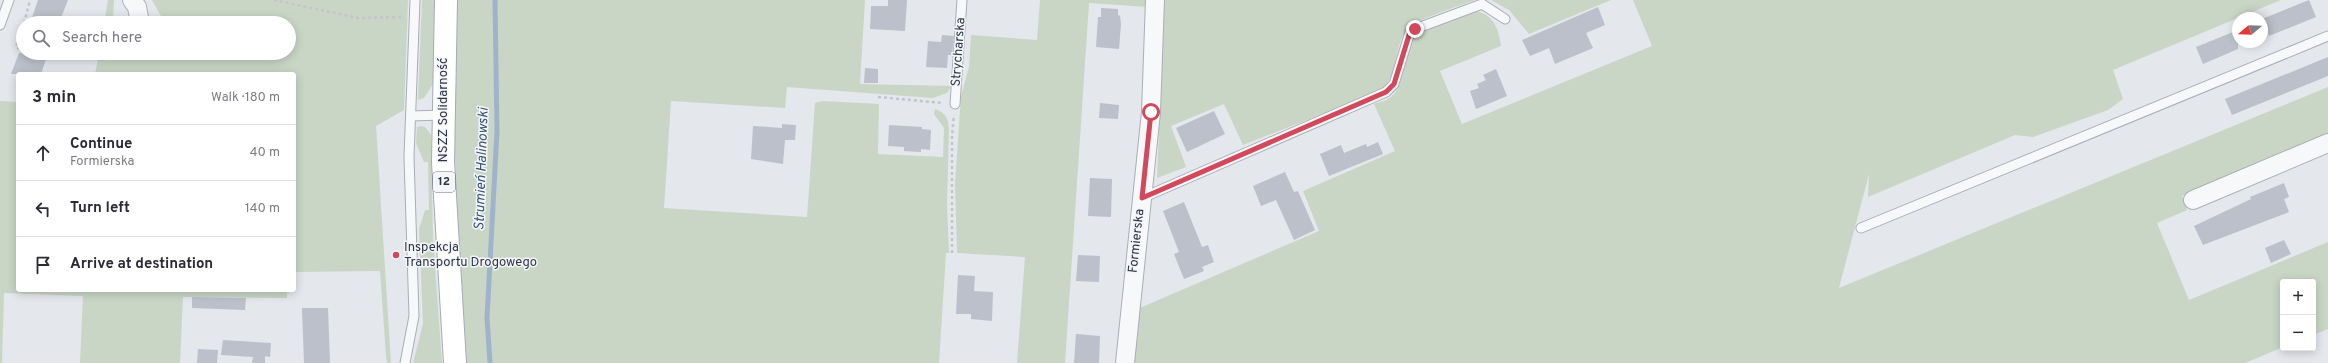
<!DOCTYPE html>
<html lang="en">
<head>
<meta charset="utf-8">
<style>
	body { margin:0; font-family:Overpass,sans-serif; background:#f2f2f3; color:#2b2b33 }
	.controls { position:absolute; right:12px; bottom:12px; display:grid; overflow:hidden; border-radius:4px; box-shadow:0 2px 10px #0003 }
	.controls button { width:36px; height:36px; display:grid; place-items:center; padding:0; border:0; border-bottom:1px solid #e1e1e2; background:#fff; color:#2b2b33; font:20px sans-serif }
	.compass { position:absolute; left:2232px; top:12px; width:36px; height:36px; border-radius:50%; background:#fff; box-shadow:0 2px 10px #0003; rotate:251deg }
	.stop { position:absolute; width:12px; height:12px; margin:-9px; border:3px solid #d1495b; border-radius:50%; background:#fff }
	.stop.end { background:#d1495b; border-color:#fff; box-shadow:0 1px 4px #0008 }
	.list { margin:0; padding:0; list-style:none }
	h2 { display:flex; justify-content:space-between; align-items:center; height:52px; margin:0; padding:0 16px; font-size:17px }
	h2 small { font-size:13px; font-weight:400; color:#7c7c81 }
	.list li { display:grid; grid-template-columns:26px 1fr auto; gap:12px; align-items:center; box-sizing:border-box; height:56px; padding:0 16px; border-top:1px solid #e1e1e2 }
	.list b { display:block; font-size:15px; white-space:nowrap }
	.list p { margin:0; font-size:13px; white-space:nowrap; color:#7c7c81 }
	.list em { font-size:13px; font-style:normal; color:#7c7c81 }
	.icon { flex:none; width:22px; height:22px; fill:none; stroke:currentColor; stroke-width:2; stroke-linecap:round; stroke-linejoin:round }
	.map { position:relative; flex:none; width:2328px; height:363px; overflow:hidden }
	.search { position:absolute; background:#fff; box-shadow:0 2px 10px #0003; left:16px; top:16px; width:280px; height:44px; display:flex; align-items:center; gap:10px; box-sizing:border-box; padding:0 14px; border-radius:22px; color:#7c7c81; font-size:15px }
	.panel { position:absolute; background:#fff; box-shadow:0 2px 10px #0003; left:16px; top:72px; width:280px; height:220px; border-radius:4px }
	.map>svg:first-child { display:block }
</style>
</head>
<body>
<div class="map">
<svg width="2328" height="363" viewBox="0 0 2328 363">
	<rect width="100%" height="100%" fill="#e4e7ec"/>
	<g fill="#c9d6c5">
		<path d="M108,0H114L113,18L105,17Z"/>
		<path d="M152,0H408L404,110L376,126L391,363H387L386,356L380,271L294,272V74H95L99,55L147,60L150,53H289V23H161V16Z"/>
		<path d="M422,0H436L433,84L424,98L418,100Z"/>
		<path d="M455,0H865L860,84L951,86L947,93L933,98L787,87L785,108L671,101L664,208L807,217L815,103L823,101L879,104L878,154L943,157L944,128L934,114L935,109C946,113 948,118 949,129L947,205L949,253H946L939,363H467L457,218L454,122Z"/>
		<path d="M1040,0H1148V7L1089,3L1065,363H1017L1025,257L957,253L955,183L961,96L969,67L971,35L1037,40Z"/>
		<path d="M1161,0H1475C1460,6 1416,19 1407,29C1393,47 1399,80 1378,92L1243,145L1224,104L1171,126L1186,167L1157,178L1159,131L1155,130Z"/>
		<path d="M1491,0H1611L1529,34L1509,10Z"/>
		<path d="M1633,0H2281L2113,70L2123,99L2108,110L2033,137L2015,135L1868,197L1869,174L1839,288L2328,87V138L2182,196L2187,210L2157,223L2189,300L2328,242V329L2313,335V282H2283V347L2245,363H1130L1135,310L1319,231L1303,191L1395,151L1374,104C1379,102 1387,101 1391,97C1408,84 1399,51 1415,37C1427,27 1460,17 1475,11C1493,14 1499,29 1501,46L1440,71L1462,124L1652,46Z"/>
		<path d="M0,101L18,102V290H287V298L183,297L180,363H80L83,296L4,293L2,363H0Z"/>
		<path d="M421,126L425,127L431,135L433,237L442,363H413L423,324L419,229L425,210H429L428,162H424L416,143L417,127Z"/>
	</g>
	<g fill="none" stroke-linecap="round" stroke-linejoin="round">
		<path stroke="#9fb4cc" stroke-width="5" d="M490,363L487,318L497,131L495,0"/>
	</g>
	<g fill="#bbc0ca">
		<path d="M38,0H68L59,23H30Z"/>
		<path d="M888,0H907L905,31L870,29L871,6H888Z"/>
		<path d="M2309,0L2316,17L2269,36L2262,19Z"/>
		<path d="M1598,7L1605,25L1586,33L1593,48L1555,64L1549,48L1530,56L1522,40Z"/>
		<path d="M1101,8L1118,9V15L1120,16L1121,24L1119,49L1096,47L1098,17H1101Z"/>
		<path d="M2238,30V49L2203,64L2196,47Z"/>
		<path d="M942,35L954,36L952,55H948L947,68L926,67L928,41L941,42Z"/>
		<path d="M19,53H48L41,74H11Z"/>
		<path d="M2328,57V76L2232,115L2225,99Z"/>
		<path d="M865,68L878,69V83H864Z"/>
		<path d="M1496,69L1507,96L1476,109L1470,91L1479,88L1477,84L1486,80L1483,75Z"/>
		<path d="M1100,103L1119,105L1118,119L1099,118Z"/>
		<path d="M1214,111L1225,134L1187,152L1176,128Z"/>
		<path d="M782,124L796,125L795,140H785L783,164L751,159L753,126L782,128Z"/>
		<path d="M889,125L922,127V129L931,130L930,150L921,149V152L904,151V147L888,146Z"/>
		<path d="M1378,142L1383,154L1329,176L1320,154L1341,145L1344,153L1366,144L1367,147Z"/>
		<path d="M1285,172L1294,192L1298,191L1315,230L1294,240L1276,200L1261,206L1253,186Z"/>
		<path d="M1090,178L1112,179L1111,217L1088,216Z"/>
		<path d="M2284,183L2289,197L2284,199L2289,212L2203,245L2194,226L2251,199L2250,197Z"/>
		<path d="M1184,202L1202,247L1208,245L1214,262L1202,267L1204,271L1184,279L1174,254L1179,252L1163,211Z"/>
		<path d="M2284,240L2291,254L2271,263L2265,248Z"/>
		<path d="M1078,255L1100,256L1099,282L1076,281Z"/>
		<path d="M958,275L975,276L974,291L993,292L992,321L971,319V314H956Z"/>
		<path d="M192,297L246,298L245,310L192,308Z"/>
		<path d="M302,308H328L330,363H304Z"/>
		<path d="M1076,334L1100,336L1099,363H1074Z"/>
		<path d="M223,340L271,343L270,357L265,356V363H252L253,357L221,355Z"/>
		<path d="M198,349L218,350L217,363H197Z"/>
	</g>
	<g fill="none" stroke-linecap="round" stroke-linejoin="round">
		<defs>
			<g id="lane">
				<path d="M0,25L9,0"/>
				<path d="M955,104L962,0"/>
				<path d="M411,116L443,115"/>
				<path d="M1142,198L1386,92L1394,84L1410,32L1415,29L1482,4L1505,19"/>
				<path d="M1861,228L2328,36"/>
				<path d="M405,363L414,316L409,157L415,0"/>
			</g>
			<g id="street">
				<path d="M132,0L137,7L140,23"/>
				<path d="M2193,200L2328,143"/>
				<path d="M1125,363L1151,112L1155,0"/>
			</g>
			<path id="primary" d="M446,0L443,162L455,363"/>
		</defs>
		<use href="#lane" stroke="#a9aeb7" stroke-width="11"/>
		<use href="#street" stroke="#a9aeb7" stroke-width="20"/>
		<use href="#primary" stroke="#a3abb8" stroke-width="24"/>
		<g stroke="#c2c5cb" stroke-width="2.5" stroke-dasharray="3 3" stroke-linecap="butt">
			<path d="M274,0L358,18L402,17"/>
			<path d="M24,23L30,0"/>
			<path d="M20,49L16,47L23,25"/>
			<path d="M878,97L943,103"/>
			<path d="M952,253V136L954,115"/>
		</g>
		<use href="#lane" stroke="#f7f8fa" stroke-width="9"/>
		<use href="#street" stroke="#f7f8fa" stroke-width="18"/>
		<use href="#primary" stroke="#fff" stroke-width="22"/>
	</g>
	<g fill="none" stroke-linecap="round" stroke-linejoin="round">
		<path stroke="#d1495b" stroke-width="5" d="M1151,112L1142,198L1386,92L1394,84L1410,32L1415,29"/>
	</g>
	<circle fill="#d1495b" stroke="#f4f6f9" stroke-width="1.5" cx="396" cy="255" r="4"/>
	<g text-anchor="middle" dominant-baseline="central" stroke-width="3" stroke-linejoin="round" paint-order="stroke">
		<rect fill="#f4f6f9" stroke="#676e7b" stroke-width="1" x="433" y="172" width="22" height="20" rx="3"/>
		<g font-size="12" font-weight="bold" fill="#2b3445">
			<text x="444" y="182">12</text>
		</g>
		<g font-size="13" fill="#2b3445" stroke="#f4f6f9">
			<text transform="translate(959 52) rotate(-86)">Strycharska</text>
			<text transform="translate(444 110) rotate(-90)">NSZZ Solidarność</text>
			<text transform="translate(1137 241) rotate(-84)">Formierska</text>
		</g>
		<g font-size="13" fill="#2b3445" stroke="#f4f6f9" text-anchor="start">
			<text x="404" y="248">Inspekcja<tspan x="404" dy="15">Transportu Drogowego</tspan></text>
		</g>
		<g font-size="14" font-style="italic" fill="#34527a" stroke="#f4f6f9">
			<text transform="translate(482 169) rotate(-88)">Strumień Halinowski</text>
		</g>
	</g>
</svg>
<div class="controls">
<button>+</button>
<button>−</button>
</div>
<svg class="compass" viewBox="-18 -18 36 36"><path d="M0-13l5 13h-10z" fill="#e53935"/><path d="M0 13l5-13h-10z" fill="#7c7c81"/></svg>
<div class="stop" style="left:1151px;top:112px"></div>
<div class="stop end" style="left:1415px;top:29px"></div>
<div class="search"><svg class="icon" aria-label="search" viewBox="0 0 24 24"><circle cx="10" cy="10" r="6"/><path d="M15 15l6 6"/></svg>Search here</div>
<section class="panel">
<h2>3 min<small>Walk · 180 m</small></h2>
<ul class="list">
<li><svg class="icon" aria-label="ahead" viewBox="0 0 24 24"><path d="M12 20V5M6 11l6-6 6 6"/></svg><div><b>Continue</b><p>Formierska</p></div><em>40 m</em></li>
<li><svg class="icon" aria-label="left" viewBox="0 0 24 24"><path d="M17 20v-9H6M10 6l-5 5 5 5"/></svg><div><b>Turn left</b></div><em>140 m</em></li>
<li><svg class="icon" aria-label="arrive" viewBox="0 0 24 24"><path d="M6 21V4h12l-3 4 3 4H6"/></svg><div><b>Arrive at destination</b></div></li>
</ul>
</section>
</div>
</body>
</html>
